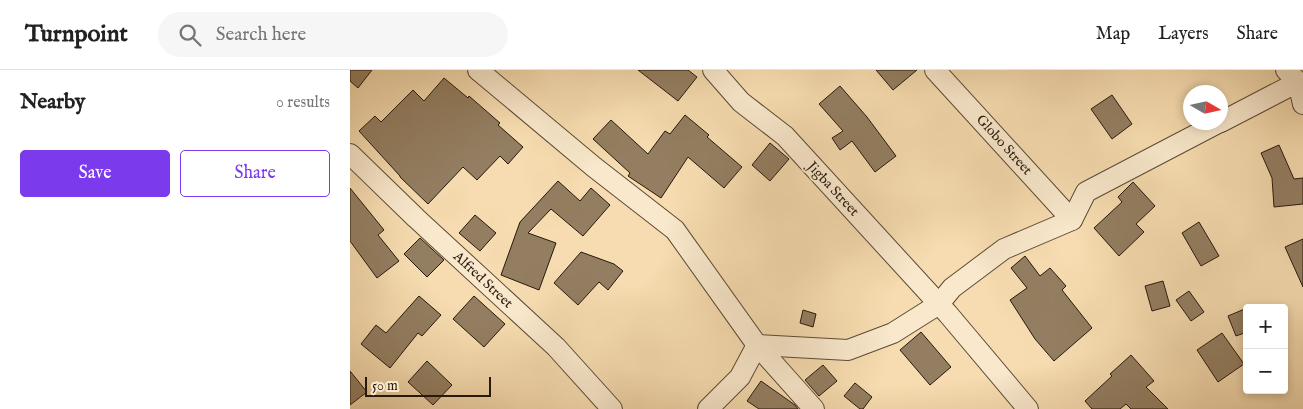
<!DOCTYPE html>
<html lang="en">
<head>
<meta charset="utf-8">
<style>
	body { margin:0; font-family:"IM FELL English",serif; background:#f6f6f6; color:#222 }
	.controls { position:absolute; right:15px; bottom:15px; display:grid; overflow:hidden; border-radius:5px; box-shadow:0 2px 8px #0003 }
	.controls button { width:45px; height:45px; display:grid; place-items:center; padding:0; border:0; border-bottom:1px solid #e0e0e0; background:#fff; color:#222; font:25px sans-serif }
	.compass { position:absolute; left:833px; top:15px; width:45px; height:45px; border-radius:50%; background:#fff; box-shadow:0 2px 8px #0003; rotate:99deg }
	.scale { position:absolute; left:15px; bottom:12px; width:126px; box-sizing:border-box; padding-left:5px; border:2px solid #27190c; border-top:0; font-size:14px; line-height:18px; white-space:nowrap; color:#27190c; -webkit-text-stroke:4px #f9e8cc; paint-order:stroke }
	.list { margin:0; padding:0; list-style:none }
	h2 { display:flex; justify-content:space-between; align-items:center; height:65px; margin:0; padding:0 20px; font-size:21px }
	h2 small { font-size:16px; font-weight:400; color:#767676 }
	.actions { display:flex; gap:10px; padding:15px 20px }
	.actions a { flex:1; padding:11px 0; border:1px solid #7c3aed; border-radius:5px; text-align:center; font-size:18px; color:#7c3aed }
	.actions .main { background:#7c3aed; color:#fff }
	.icon { flex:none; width:28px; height:28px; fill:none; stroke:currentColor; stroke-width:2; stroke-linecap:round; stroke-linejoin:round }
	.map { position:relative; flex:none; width:953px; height:339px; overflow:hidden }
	header { display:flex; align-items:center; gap:30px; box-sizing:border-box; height:70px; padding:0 25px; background:#fff; border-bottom:1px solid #e0e0e0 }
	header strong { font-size:24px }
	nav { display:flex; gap:28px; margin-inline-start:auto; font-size:18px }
	.search { width:350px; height:45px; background:#f6f6f6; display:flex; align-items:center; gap:12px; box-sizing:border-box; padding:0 18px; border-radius:28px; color:#767676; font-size:19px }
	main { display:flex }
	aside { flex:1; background:#fff }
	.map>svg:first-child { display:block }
</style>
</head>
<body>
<header>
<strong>Turnpoint</strong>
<div class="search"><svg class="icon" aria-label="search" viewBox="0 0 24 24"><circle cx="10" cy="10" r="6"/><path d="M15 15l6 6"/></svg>Search here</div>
<nav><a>Map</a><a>Layers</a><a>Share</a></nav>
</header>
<main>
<aside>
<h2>Nearby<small>0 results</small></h2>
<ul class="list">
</ul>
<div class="actions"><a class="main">Save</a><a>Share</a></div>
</aside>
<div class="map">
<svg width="953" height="339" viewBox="0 0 953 339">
	<rect width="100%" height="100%" fill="#f6dcb0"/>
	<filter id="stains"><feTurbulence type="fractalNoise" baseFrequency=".004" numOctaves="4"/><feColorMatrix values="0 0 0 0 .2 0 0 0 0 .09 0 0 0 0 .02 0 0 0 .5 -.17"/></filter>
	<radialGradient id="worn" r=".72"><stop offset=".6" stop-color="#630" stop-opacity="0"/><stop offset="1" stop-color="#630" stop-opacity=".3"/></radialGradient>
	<g fill="#937e61" stroke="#27190c">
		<path d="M0,0H22L8,18L0,11Z"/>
		<path d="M288,0H338L347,7L328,31Z"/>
		<path d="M526,0H567L543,20Z"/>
		<path d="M94,8L118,28L119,26L150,53L148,55L173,77L158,94L150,86L127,110L113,97L78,134L50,107V106L9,61L25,46L31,52L63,20L74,31Z"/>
		<path d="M490,16L517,47L546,86L525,102L502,71L490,80L482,68L493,61L469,34Z"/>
		<path d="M762,25L782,54L762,69L741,39Z"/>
		<path d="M335,45L359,65L357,67L392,97L374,118L338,87L311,128L278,106L280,103L243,69L261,50L298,84L315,61L320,64Z"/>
		<path d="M420,73L439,89L420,111L402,95Z"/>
		<path d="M929,75L944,109L953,108V134L924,137L922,108L911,83Z"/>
		<path d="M208,111L230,131L241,118L260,135L233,166L201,139L178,163L206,173L189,220L151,205L170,152Z"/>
		<path d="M783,112L805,136L786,154L794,162L769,186L744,158L772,132L768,127Z"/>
		<path d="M0,118L34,160L28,165L49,191L27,208L0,171Z"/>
		<path d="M125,145L146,163L130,181L109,163Z"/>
		<path d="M849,152L869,186L851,196L832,163Z"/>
		<path d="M70,168L94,190L77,207L54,184Z"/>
		<path d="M953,169V217L935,177Z"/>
		<path d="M231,182L264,194L273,201L258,220L249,212L228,235L204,213Z"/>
		<path d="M675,186L690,206L700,198L716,216L712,220L742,258L704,291L685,269L660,230L677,218L661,198Z"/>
		<path d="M813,211L820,236L802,241L795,216Z"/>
		<path d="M839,221L854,242L841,251L826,230Z"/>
		<path d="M69,226L91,245L72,266L68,263L40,298L11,274L26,255L36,263Z"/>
		<path d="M124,226L155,254L134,277L103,249Z"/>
		<path d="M897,238V262L886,266L878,246Z"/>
		<path d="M453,240L466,244L463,257L450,253Z"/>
		<path d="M571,262L601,297L580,315L550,280Z"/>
		<path d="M872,263L894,294L868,312L847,280Z"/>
		<path d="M781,285L804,311L796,317L818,339H781L776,334L770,339H742L735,331L762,306L760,304Z"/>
		<path d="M77,291L102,315L83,335L58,312Z"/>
		<path d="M473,295L487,311L469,326L455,310Z"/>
		<path d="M0,301L17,322L0,335Z"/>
		<path d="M411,311L445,335L448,339H409L397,331Z"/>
		<path d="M505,313L522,327L513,339H510L494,326Z"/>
	</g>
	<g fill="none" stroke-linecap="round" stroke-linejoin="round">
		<defs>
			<g id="minor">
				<path d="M128,0L244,97L325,160L407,275L464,339"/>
				<path d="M363,0L391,32L435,66L598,244L678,339"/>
				<path d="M585,0L722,150"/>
				<path d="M948,12L953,34"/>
				<path d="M871,52L948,12L936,0"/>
				<path d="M0,84L66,148L206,277L262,339"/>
				<path d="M407,275L498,280L543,263L589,234L602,218L654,179L722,150L736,122L870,52"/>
				<path d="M358,339L390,307L407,275"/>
			</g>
		</defs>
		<use href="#minor" stroke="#5b4a35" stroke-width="22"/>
		<use href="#minor" stroke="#f9e8cc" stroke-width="20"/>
	</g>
	<g text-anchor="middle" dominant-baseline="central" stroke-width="4" stroke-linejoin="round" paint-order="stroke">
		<g font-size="14" fill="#27190c" stroke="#f9e8cc">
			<text transform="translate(654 75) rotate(48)">Globo Street</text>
			<text transform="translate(483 119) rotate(47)">Jigba Street</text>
			<text transform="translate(133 210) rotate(43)">Alfred Street</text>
		</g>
	</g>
	<rect width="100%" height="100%" filter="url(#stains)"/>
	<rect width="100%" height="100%" fill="url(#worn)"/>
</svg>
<div class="controls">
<button>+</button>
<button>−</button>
</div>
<svg class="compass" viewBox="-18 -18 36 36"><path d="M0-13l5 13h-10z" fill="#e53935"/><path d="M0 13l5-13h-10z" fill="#767676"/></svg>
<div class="scale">50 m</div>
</div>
</main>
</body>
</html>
